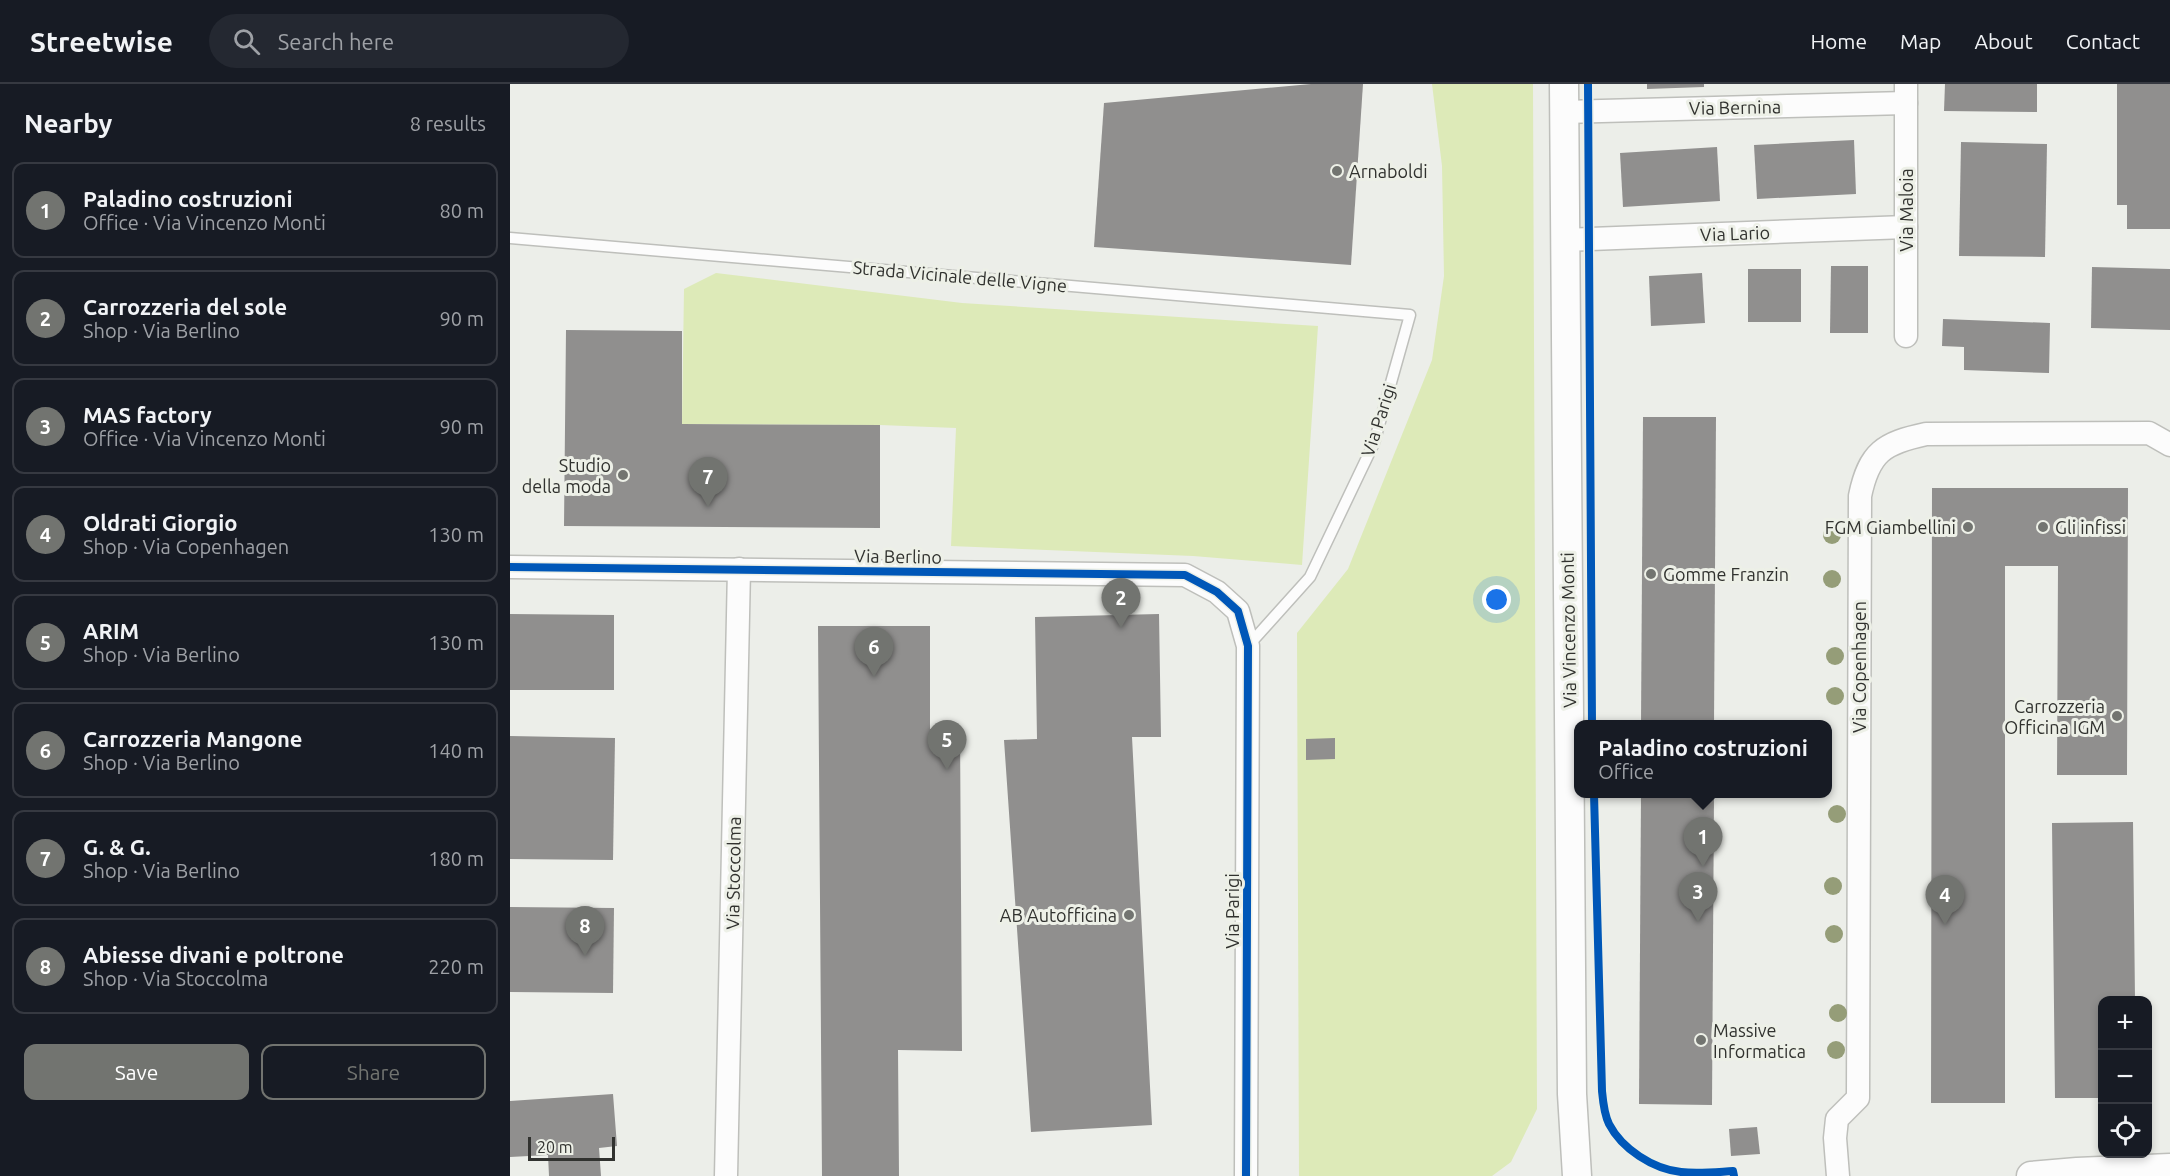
<!DOCTYPE html>
<html lang="en">
<head>
<meta charset="utf-8">
<style>
	body { margin:0; font-family:Ubuntu,sans-serif; background:#242831; color:#f1f3f6 }
	.controls { position:absolute; right:18px; bottom:18px; display:grid; overflow:hidden; border-radius:12px; box-shadow:0 3px 9px #0003 }
	.controls button { width:54px; height:54px; display:grid; place-items:center; padding:0; border:0; border-bottom:2px solid #363941; background:#171b24; color:#f1f3f6; font:30px sans-serif }
	.scale { position:absolute; left:18px; bottom:15px; width:87px; box-sizing:border-box; padding-left:6px; border:3px solid #31322f; border-top:0; font-size:16px; line-height:21px; white-space:nowrap; color:#31322f; -webkit-text-stroke:4px #edf0e7; paint-order:stroke }
	.you { position:absolute; left:987px; top:516px; width:21px; height:21px; margin:-15px; border:4px solid #fff; border-radius:50%; background:#1a73e8; box-shadow:0 0 0 9px #1a73e833 }
	.badge { display:grid; place-items:center; width:39px; height:39px; border-radius:50%; background:#727470; color:#fff; font-size:20px; font-weight:700 }
	.pin { position:absolute; translate:-50% -50px; filter:drop-shadow(0 2px 3px #0008) }
	.pin::after { content:''; position:absolute; top:32px; width:21px; height:18px; background:inherit; clip-path:polygon(0 0,100% 0,50% 100%) }
	.popup { position:absolute; left:1064px; top:636px; width:258px; height:78px; box-sizing:border-box; display:grid; place-content:center; border-radius:12px; background:#171b24; filter:drop-shadow(0 2px 4px #0005); font-size:20px; white-space:nowrap; color:#9ea1a6 }
	.popup b { font-size:22px; color:#f1f3f6 }
	.popup::after { content:''; position:absolute; left:50%; top:100%; margin-left:-12px; border:12px solid transparent; border-top-color:#171b24 }
	.list { margin:0; padding:0; list-style:none }
	h2 { display:flex; justify-content:space-between; align-items:center; height:78px; margin:0; padding:0 24px; font-size:26px }
	h2 small { font-size:20px; font-weight:400; color:#9ea1a6 }
	.list li { display:grid; grid-template-columns:39px 1fr auto; gap:18px; align-items:center; box-sizing:border-box; height:96px; margin:0 12px 12px; padding:0 12px; border:2px solid #363941; border-radius:12px }
	.list b { display:block; font-size:22px; white-space:nowrap }
	.list p { margin:0; font-size:20px; white-space:nowrap; color:#9ea1a6 }
	.list em { font-size:20px; font-style:normal; color:#9ea1a6 }
	.actions { display:flex; gap:12px; padding:18px 24px }
	.actions a { flex:1; padding:14px 0; border:2px solid #727470; border-radius:12px; text-align:center; font-size:21px; color:#727470 }
	.actions .main { background:#727470; color:#fff }
	.icon { flex:none; width:33px; height:33px; fill:none; stroke:currentColor; stroke-width:2; stroke-linecap:round; stroke-linejoin:round }
	.map { position:relative; flex:none; width:1660px; height:1092px; overflow:hidden }
	header { display:flex; align-items:center; gap:36px; box-sizing:border-box; height:84px; padding:0 30px; background:#171b24; border-bottom:2px solid #363941 }
	header strong { font-size:28px }
	nav { display:flex; gap:33px; margin-inline-start:auto; font-size:21px }
	.search { width:420px; height:54px; background:#242831; display:flex; align-items:center; gap:15px; box-sizing:border-box; padding:0 21px; border-radius:33px; color:#9ea1a6; font-size:22px }
	main { display:flex }
	aside { flex:1; background:#171b24 }
	.map>svg:first-child { display:block }
</style>
</head>
<body>
<header>
<strong>Streetwise</strong>
<div class="search"><svg class="icon" aria-label="search" viewBox="0 0 24 24"><circle cx="10" cy="10" r="6"/><path d="M15 15l6 6"/></svg>Search here</div>
<nav><a>Home</a><a>Map</a><a>About</a><a>Contact</a></nav>
</header>
<main>
<aside>
<h2>Nearby<small>8 results</small></h2>
<ul class="list">
<li><span class="badge">1</span><div><b>Paladino costruzioni</b><p>Office · Via Vincenzo Monti</p></div><em>80 m</em></li>
<li><span class="badge">2</span><div><b>Carrozzeria del sole</b><p>Shop · Via Berlino</p></div><em>90 m</em></li>
<li><span class="badge">3</span><div><b>MAS factory</b><p>Office · Via Vincenzo Monti</p></div><em>90 m</em></li>
<li><span class="badge">4</span><div><b>Oldrati Giorgio</b><p>Shop · Via Copenhagen</p></div><em>130 m</em></li>
<li><span class="badge">5</span><div><b>ARIM</b><p>Shop · Via Berlino</p></div><em>130 m</em></li>
<li><span class="badge">6</span><div><b>Carrozzeria Mangone</b><p>Shop · Via Berlino</p></div><em>140 m</em></li>
<li><span class="badge">7</span><div><b>G. &amp; G.</b><p>Shop · Via Berlino</p></div><em>180 m</em></li>
<li><span class="badge">8</span><div><b>Abiesse divani e poltrone</b><p>Shop · Via Stoccolma</p></div><em>220 m</em></li>
</ul>
<div class="actions"><a class="main">Save</a><a>Share</a></div>
</aside>
<div class="map">
<svg width="1660" height="1092" viewBox="0 0 1660 1092">
	<rect width="100%" height="100%" fill="#eceee9"/>
	<g fill="#ddeab8">
		<path d="M922,0H1023L1027,1025L1001,1078L982,1092H789L787,549L838,485L922,276L934,192L932,82Z"/>
		<path d="M206,189L452,219L808,242L792,481L683,472L441,462L446,344L370,341L172,340L174,205Z"/>
	</g>
	<g fill="#908f8e">
		<path d="M801,0H853L841,181L584,163L594,19Z"/>
		<path d="M1137,0H1194V3L1137,5Z"/>
		<path d="M1435,0H1527V28L1434,27Z"/>
		<path d="M1607,0H1660V145H1617V121H1607Z"/>
		<path d="M1344,56L1346,110L1247,115L1244,61Z"/>
		<path d="M1451,58L1537,60L1535,173L1449,172Z"/>
		<path d="M1207,63L1210,117L1113,123L1110,69Z"/>
		<path d="M1321,182H1358V249H1320Z"/>
		<path d="M1582,183L1660,185V246L1581,244Z"/>
		<rect x="1238" y="185" width="53" height="53"/>
		<path d="M1192,189L1195,239L1141,242L1139,192Z"/>
		<path d="M1433,235L1540,239L1539,289L1454,286V263L1432,262Z"/>
		<path d="M56,246L172,247V340L370,341V444L54,442Z"/>
		<path d="M1133,333H1206L1204,640H1131Z"/>
		<path d="M1422,404H1618L1617,691H1547L1548,482H1495V1019H1421Z"/>
		<path d="M0,530L104,531V606H0Z"/>
		<path d="M649,530L651,653H622L642,1041L521,1048L494,656L527,655L525,533Z"/>
		<path d="M308,542H420V645H450L452,967L388,966L389,1092H312Z"/>
		<path d="M0,652L105,654L103,776L0,775Z"/>
		<path d="M825,654V675L796,676V655Z"/>
		<path d="M1131,710H1204L1202,1021L1129,1020Z"/>
		<path d="M1623,738L1625,916H1592V1014H1545L1542,739Z"/>
		<path d="M0,823L104,824L103,909L0,908Z"/>
		<path d="M103,1010L107,1062L89,1064L91,1092H39L38,1071L0,1073V1017Z"/>
		<path d="M1247,1043L1250,1070L1221,1072L1219,1045Z"/>
	</g>
	<g fill="none" stroke-linecap="round" stroke-linejoin="round">
		<defs>
			<path id="service" d="M0,154L900,231L864,359L800,493L738,562"/>
			<g id="minor">
				<path d="M1396,0V252"/>
				<path d="M1054,28L1396,19"/>
				<path d="M1054,156L1396,143"/>
				<path d="M0,483L675,491L707,508L728,527L738,562L736,1092"/>
				<path d="M216,1092L229,485"/>
				<path d="M1328,1092L1325,1054L1327,1035L1348,1014L1350,412C1359,368 1374,359 1416,350L1639,349L1660,361"/>
			</g>
			<g id="tertiary">
				<path d="M1054,0L1062,1010L1067,1092"/>
				<path d="M1521,1092L1567,1088L1660,1084"/>
			</g>
		</defs>
		<use href="#service" stroke="#bebfbb" stroke-width="13"/>
		<use href="#minor" stroke="#bebfbb" stroke-width="25"/>
		<use href="#tertiary" stroke="#bebfbb" stroke-width="31"/>
		<use href="#service" stroke="#fcfcfc" stroke-width="10"/>
		<use href="#minor" stroke="#fcfcfc" stroke-width="22"/>
		<use href="#tertiary" stroke="#fcfcfc" stroke-width="28"/>
		<defs>
			<g id="cycleway">
				<path d="M1078,0L1082,640"/>
				<path d="M0,483L675,491L707,508L728,527L738,562L736,1092"/>
				<path d="M1084,710L1092,1007C1093,1018 1094,1030 1099,1040C1112,1065 1143,1085 1171,1088C1188,1090 1206,1088 1223,1087L1224,1092"/>
			</g>
		</defs>
		<use href="#cycleway" stroke="#edf0e7" stroke-width="11"/>
		<use href="#cycleway" stroke="#0057b8" stroke-width="8"/>
	</g>
	<g fill="#959d78">
		<circle cx="1322" cy="451" r="9"/>
		<circle cx="1322" cy="495" r="9"/>
		<circle cx="1325" cy="572" r="9"/>
		<circle cx="1325" cy="612" r="9"/>
		<circle cx="1327" cy="730" r="9"/>
		<circle cx="1323" cy="802" r="9"/>
		<circle cx="1324" cy="850" r="9"/>
		<circle cx="1328" cy="929" r="9"/>
		<circle cx="1326" cy="966" r="9"/>
	</g>
	<g fill="#727470" stroke="#edf0e7" stroke-width="2">
		<circle cx="827" cy="87" r="6"/>
		<circle cx="113" cy="391" r="6"/>
		<circle cx="1458" cy="443" r="6"/>
		<circle cx="1533" cy="443" r="6"/>
		<circle cx="1141" cy="490" r="6"/>
		<circle cx="1607" cy="632" r="6"/>
		<circle cx="619" cy="831" r="6"/>
		<circle cx="1191" cy="956" r="6"/>
	</g>
	<g text-anchor="middle" dominant-baseline="central" stroke-width="6" stroke-linejoin="round" paint-order="stroke">
		<g font-size="18" fill="#31322f" stroke="#edf0e7">
			<text transform="translate(1225 23) rotate(-1)">Via Bernina</text>
			<text transform="translate(1396 126) rotate(-90)">Via Maloia</text>
			<text transform="translate(1225 149) rotate(-2)">Via Lario</text>
			<text transform="translate(450 192) rotate(5)">Strada Vicinale delle Vigne</text>
			<text transform="translate(868 336) rotate(-72)">Via Parigi</text>
			<text transform="translate(388 472) rotate(1)">Via Berlino</text>
			<text transform="translate(1058 546) rotate(-91)">Via Vincenzo Monti</text>
			<text transform="translate(1349 583) rotate(-90)">Via Copenhagen</text>
			<text transform="translate(223 789) rotate(-89)">Via Stoccolma</text>
			<text transform="translate(722 827) rotate(-90)">Via Parigi</text>
		</g>
		<g font-size="18" fill="#31322f" stroke="#edf0e7" text-anchor="start">
			<text x="839" y="87">Arnaboldi</text>
			<text x="101" y="381" text-anchor="end">Studio<tspan x="101" dy="21">della moda</tspan></text>
			<text x="1446" y="443" text-anchor="end">FGM Giambellini</text>
			<text x="1545" y="443">Gli infissi</text>
			<text x="1153" y="490">Gomme Franzin</text>
			<text x="1595" y="622" text-anchor="end">Carrozzeria<tspan x="1595" dy="21">Officina IGM</tspan></text>
			<text x="607" y="831" text-anchor="end">AB Autofficina</text>
			<text x="1203" y="946">Massive<tspan x="1203" dy="21">Informatica</tspan></text>
		</g>
	</g>
</svg>
<div class="controls">
<button>+</button>
<button>−</button>
<button><svg class="icon" aria-label="locate" viewBox="0 0 24 24"><circle cx="12" cy="12" r="6"/><path d="M12 2v4M12 18v4M2 12h4M18 12h4"/></svg></button>
</div>
<div class="scale">20 m</div>
<div class="you"></div>
<div class="pin badge" style="left:1193px;top:783px">1</div>
<div class="popup"><b>Paladino costruzioni</b>Office</div>
<div class="pin badge" style="left:611px;top:544px">2</div>
<div class="pin badge" style="left:1188px;top:838px">3</div>
<div class="pin badge" style="left:1435px;top:841px">4</div>
<div class="pin badge" style="left:437px;top:686px">5</div>
<div class="pin badge" style="left:364px;top:593px">6</div>
<div class="pin badge" style="left:198px;top:423px">7</div>
<div class="pin badge" style="left:75px;top:872px">8</div>
</div>
</main>
</body>
</html>
